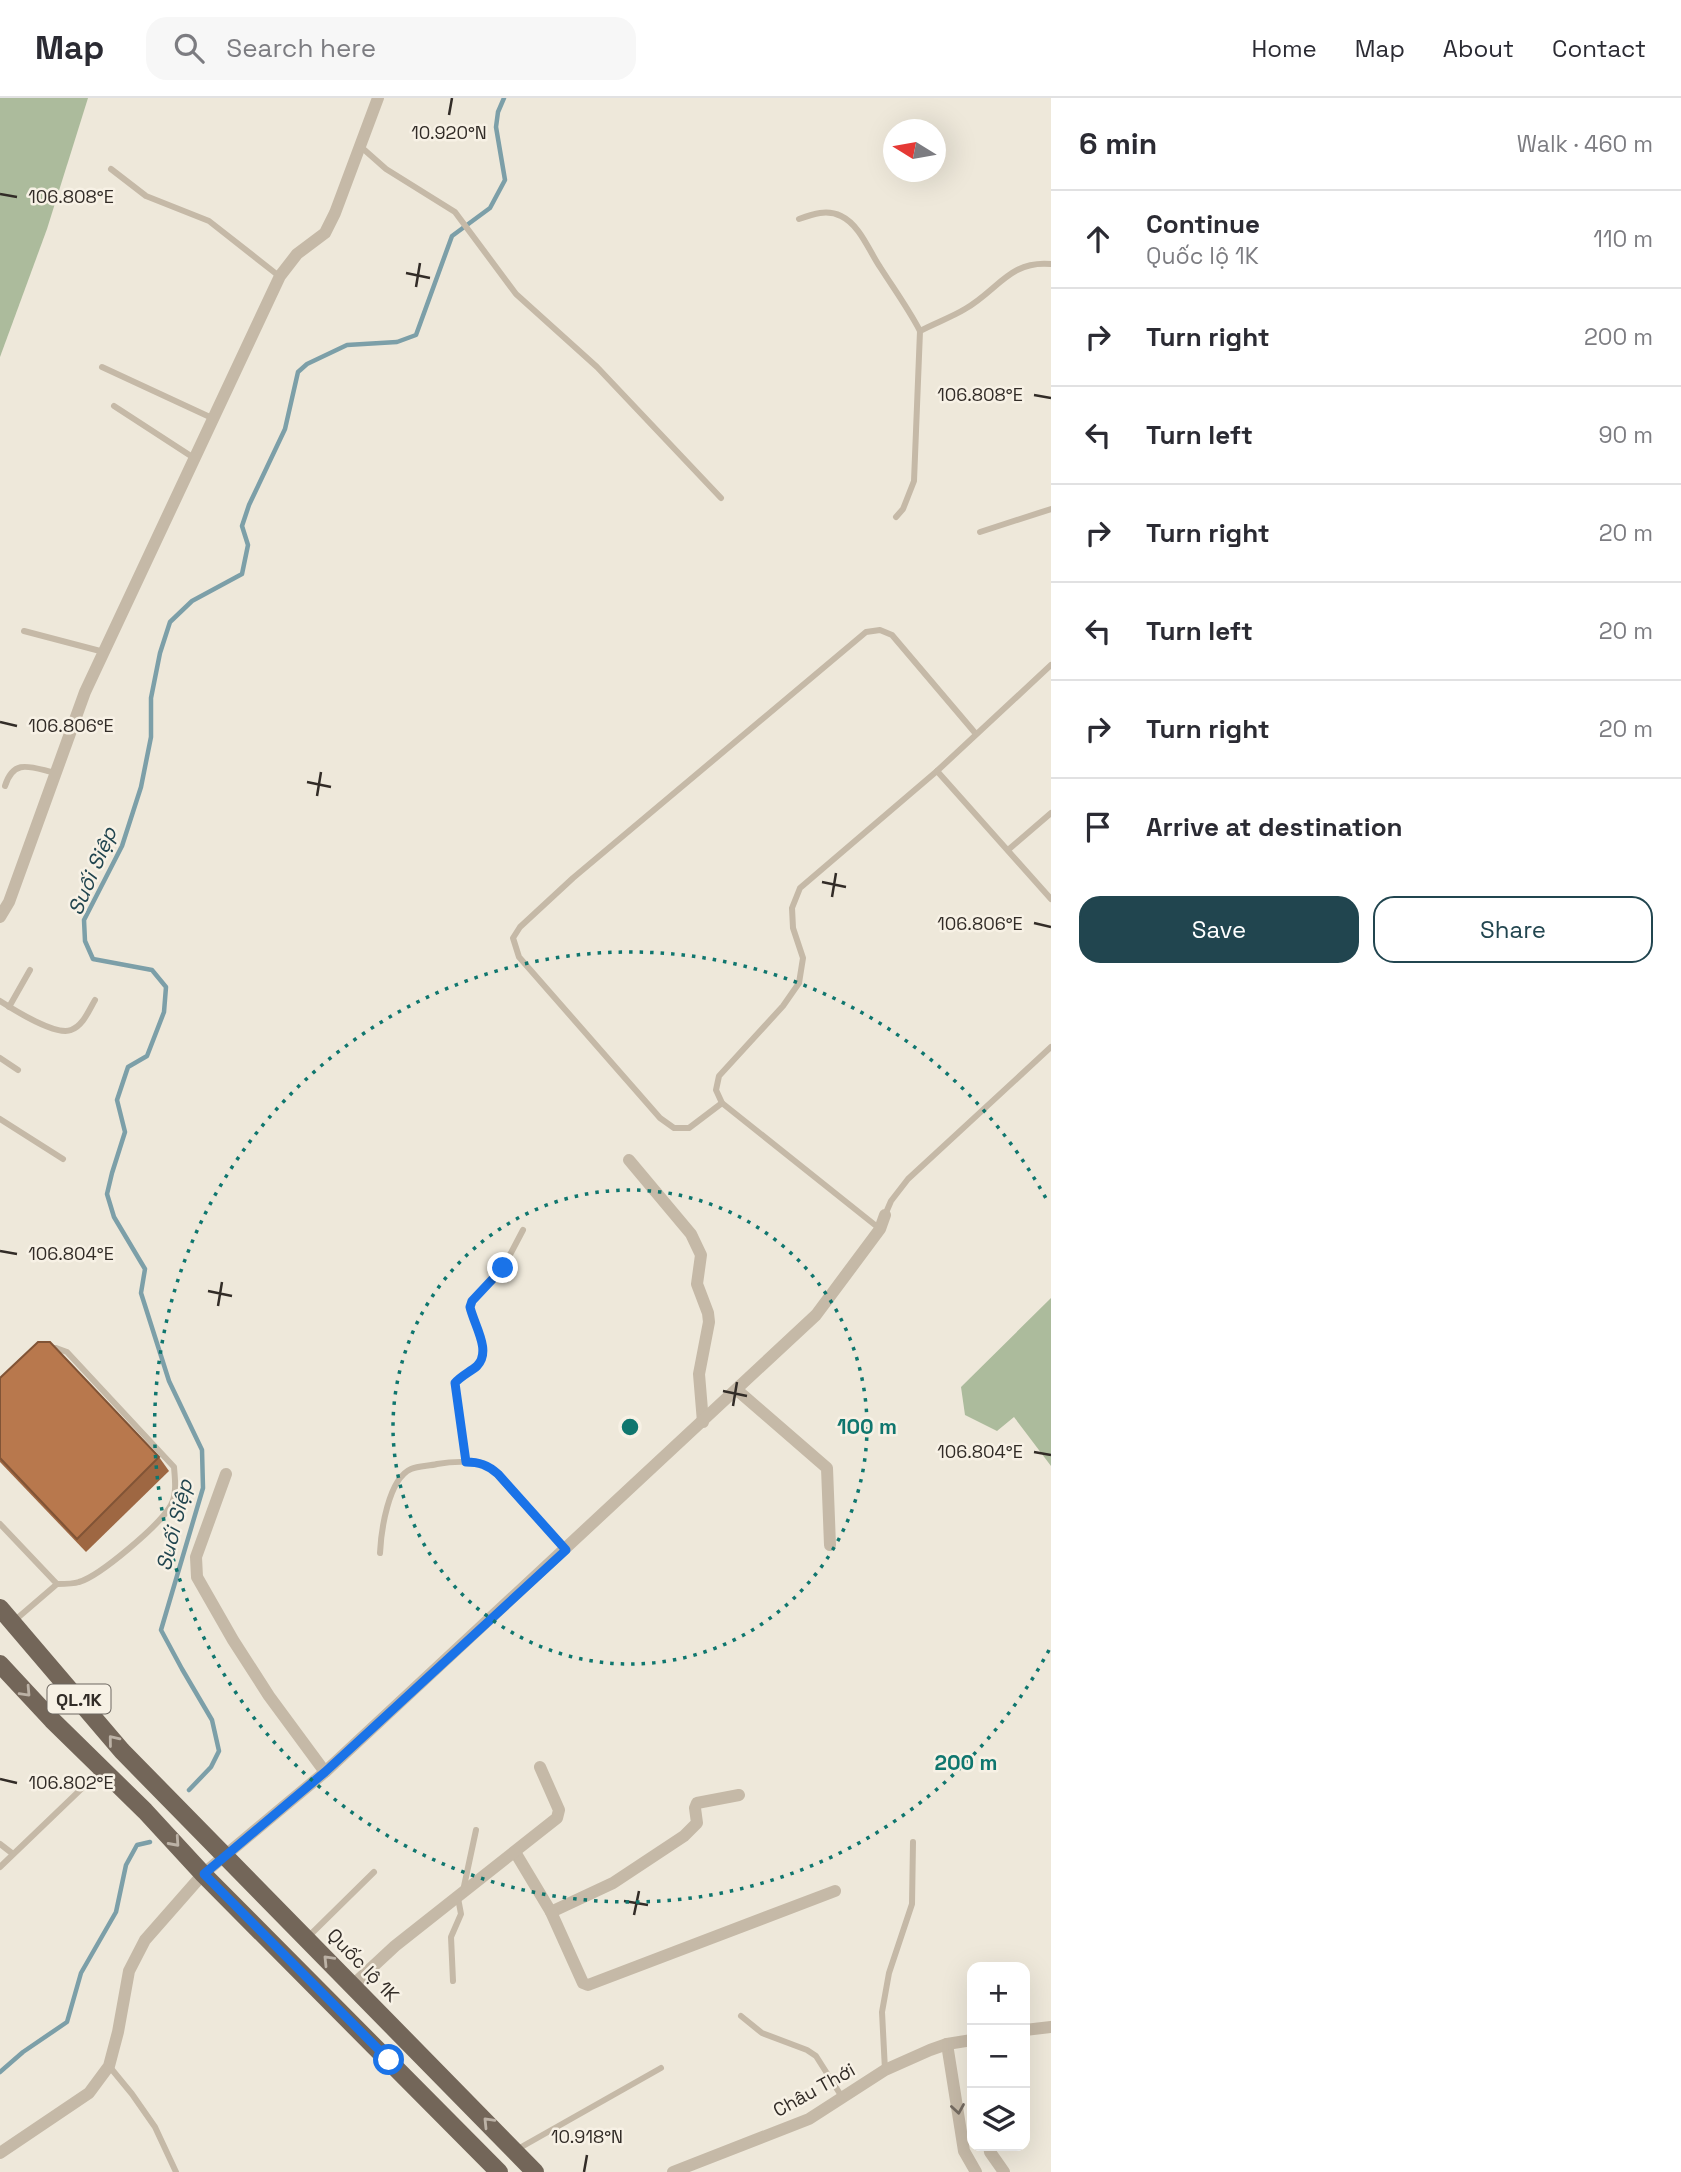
<!DOCTYPE html>
<html lang="en">
<head>
<meta charset="utf-8">
<style>
	body { margin:0; font-family:"Space Grotesk",sans-serif; background:#f7f7f7; color:#2b2b33 }
	.controls { position:absolute; right:21px; bottom:21px; display:grid; overflow:hidden; border-radius:14px; box-shadow:0 7px 28px #0002 }
	.controls button { width:63px; height:63px; display:grid; place-items:center; padding:0; border:0; border-bottom:2px solid #e1e1e2; background:#fff; color:#2b2b33; font:35px sans-serif }
	.compass { position:absolute; left:883px; top:21px; width:63px; height:63px; border-radius:50%; background:#fff; box-shadow:0 7px 28px #0002; rotate:281deg }
	.stop { position:absolute; width:21px; height:21px; margin:-16px; border:5px solid #1a73e8; border-radius:50%; background:#fff }
	.stop.end { background:#1a73e8; border-color:#fff; box-shadow:0 2px 7px #0008 }
	.list { margin:0; padding:0; list-style:none }
	h2 { display:flex; justify-content:space-between; align-items:center; height:91px; margin:0; padding:0 28px; font-size:30px }
	h2 small { font-size:23px; font-weight:400; color:#7c7c81 }
	.list li { display:grid; grid-template-columns:46px 1fr auto; gap:21px; align-items:center; box-sizing:border-box; height:98px; padding:0 28px; border-top:2px solid #e1e1e2 }
	.list b { display:block; font-size:26px; white-space:nowrap }
	.list p { margin:0; font-size:23px; white-space:nowrap; color:#7c7c81 }
	.list em { font-size:23px; font-style:normal; color:#7c7c81 }
	.actions { display:flex; gap:14px; padding:21px 28px }
	.actions a { flex:1; padding:16px 0; border:2px solid #21454f; border-radius:21px; text-align:center; font-size:24px; color:#21454f }
	.actions .main { background:#21454f; color:#fff }
	.icon { flex:none; width:38px; height:38px; fill:none; stroke:currentColor; stroke-width:2; stroke-linecap:round; stroke-linejoin:round }
	.map { position:relative; flex:none; width:1051px; height:2074px; overflow:hidden }
	header { display:flex; align-items:center; gap:42px; box-sizing:border-box; height:98px; padding:0 35px; background:#fff; border-bottom:2px solid #e1e1e2 }
	header strong { font-size:33px }
	nav { display:flex; gap:38px; margin-inline-start:auto; font-size:24px }
	.search { width:490px; height:63px; background:#f7f7f7; display:flex; align-items:center; gap:18px; box-sizing:border-box; padding:0 24px; border-radius:21px; color:#7c7c81; font-size:26px }
	main { display:flex }
	aside { flex:1; background:#fff }
	.map>svg:first-child { display:block }
</style>
</head>
<body>
<header>
<strong>Map</strong>
<div class="search"><svg class="icon" aria-label="search" viewBox="0 0 24 24"><circle cx="10" cy="10" r="6"/><path d="M15 15l6 6"/></svg>Search here</div>
<nav><a>Home</a><a>Map</a><a>About</a><a>Contact</a></nav>
</header>
<main>
<div class="map">
<svg width="1051" height="2074" viewBox="0 0 1051 2074">
	<rect width="100%" height="100%" fill="#eee8da"/>
	<g fill="#acbb9c">
		<path d="M0,0H88L47,131L0,259Z"/>
		<path d="M1051,1200V1368L1014,1319L997,1333L965,1317L961,1289Z"/>
	</g>
	<g fill="none" stroke-linecap="round" stroke-linejoin="round">
		<g stroke="#7c9fa8" stroke-width="4.5">
			<path d="M189,1692L211,1669L219,1653L212,1622L182,1571L161,1532L203,1390L202,1352L169,1283L141,1195L145,1171L114,1119L107,1096L112,1075L125,1034L117,1002L128,969L147,958L164,914L166,889L152,872L93,861L85,843L84,822L122,748L141,689L151,639V600L160,555L170,524L192,503L242,476L248,447L242,428L249,407L285,331L298,274L307,266L347,247L397,244L416,237L452,138L490,110L505,82L496,29L498,14L504,0"/>
			<path d="M0,1974L23,1954L67,1924L81,1875L116,1814L126,1767L137,1747L150,1744"/>
		</g>
		<g stroke="#c5b9a7" stroke-width="6">
			<path d="M360,48L386,71L455,114L516,196L597,269L721,400"/>
			<path d="M111,71L146,98L209,123L279,178"/>
			<path d="M799,121C813,116 827,111 841,118C860,127 869,153 880,169C894,191 908,210 920,233"/>
			<path d="M102,269L212,320"/>
			<path d="M114,308L194,360"/>
			<path d="M896,419L903,411L914,383L920,233C935,225 952,219 965,211C998,192 1010,162 1051,166"/>
			<path d="M980,434L1051,411"/>
			<path d="M24,533L104,554"/>
			<path d="M937,673L1051,801"/>
			<path d="M5,688C14,659 32,670 56,675"/>
			<path d="M1008,752L1051,715"/>
			<path d="M0,903C14,912 56,938 71,932C83,928 89,912 95,902"/>
			<path d="M9,909L30,872"/>
			<path d="M0,960L18,972"/>
			<path d="M722,1005L689,1030H674L660,1020L519,859L513,840L520,829L573,780L866,534L880,532L892,537L976,636"/>
			<path d="M0,1021L63,1061"/>
			<path d="M885,1117L891,1103L908,1081L1051,949"/>
			<path d="M880,1131L722,1005L716,992L719,978L783,908L799,885L803,860L793,830L792,810L800,790L937,673L1051,567"/>
			<path d="M47,1251L56,1250L67,1254L174,1369C175,1381 177,1396 171,1407C161,1426 100,1478 79,1484C73,1486 64,1486 57,1486"/>
			<path d="M466,1364L455,1285C461,1277 469,1274 476,1268C492,1252 474,1227 470,1209L472,1203L503,1170L523,1132"/>
			<path d="M0,1426L57,1486L14,1523"/>
			<path d="M380,1455C381,1434 388,1381 411,1371C418,1368 429,1368 437,1366C455,1363 473,1362 490,1369L564,1451"/>
			<path d="M0,1746L13,1756"/>
			<path d="M0,1769L101,1672"/>
			<path d="M463,1793L476,1732"/>
			<path d="M308,1839L374,1774"/>
			<path d="M453,1883L451,1839L461,1816L458,1800"/>
			<path d="M741,1918L762,1935L807,1952L816,1958L842,1999"/>
			<path d="M109,1968L132,1996L155,2029L176,2074"/>
			<path d="M885,1972L882,1914L889,1875L912,1806L913,1744"/>
			<path d="M516,2052L661,1970"/>
		</g>
		<g stroke="#c5b9a7" stroke-width="12">
			<path d="M0,819L9,804L85,594L280,178L297,156L325,135L335,115L378,0"/>
			<path d="M629,1062L691,1136L701,1157L697,1186L708,1215L709,1224L699,1276L703,1324"/>
			<path d="M737,1292L827,1370L830,1447"/>
			<path d="M226,1376L196,1459L197,1479L233,1542L269,1598L325,1674"/>
			<path d="M515,1754L551,1814L613,1785L684,1738L697,1725L695,1710L697,1705L739,1697"/>
			<path d="M551,1814L583,1885L588,1887L835,1793"/>
			<path d="M353,1887L395,1848L557,1720L559,1712L540,1669"/>
			<path d="M1025,1932L1051,1929"/>
			<path d="M947,1946L964,2053L976,2074"/>
			<path d="M989,2048L990,2054L1004,2074"/>
			<path d="M0,2055L89,1995L109,1968L118,1934L129,1873L145,1842L203,1776L325,1674L816,1217L880,1131L885,1117"/>
			<path d="M673,2074L809,2021L885,1972L930,1952L947,1946L972,1942"/>
		</g>
		<g stroke="#736659" stroke-width="18">
			<path d="M0,1510L122,1653L535,2074"/>
			<path d="M0,1566L52,1622L145,1713L203,1776L499,2074"/>
		</g>
	</g>
	<path fill="#9e6742" d="M0,1280L159,1359L169,1373L86,1454L0,1364Z"/>
	<path fill="#b8784d" stroke="#815436" stroke-width="2" d="M38,1244H50L159,1359L77,1441L0,1360V1280Z"/>
	<defs><path id="oneway-chevron" d="M-2-3.5L2.5 0L-2 3.5" fill="none" stroke-width="1.6" stroke-linecap="round" stroke-linejoin="round" transform="scale(1.75)"/></defs>
	<g stroke="#bcb2a6">
		<use href="#oneway-chevron" transform="translate(26 1594) rotate(47)"/>
		<use href="#oneway-chevron" transform="translate(113 1642) rotate(-129)"/>
		<use href="#oneway-chevron" transform="translate(175 1744) rotate(48)"/>
		<use href="#oneway-chevron" transform="translate(328 1862) rotate(-134)"/>
		<use href="#oneway-chevron" transform="translate(488 2024) rotate(-134)"/>
	</g>
	<use stroke="#746b61" href="#oneway-chevron" transform="translate(958 2011) rotate(81)"/>
	<g fill="none" stroke-linecap="round" stroke-linejoin="round">
		<path stroke="#1a73e8" stroke-width="9" d="M389,1962L204,1776L325,1674L566,1452L498,1376C488,1367 479,1364 466,1364L455,1285C461,1278 470,1274 477,1268C492,1253 474,1227 470,1209L472,1203L503,1170"/>
	</g>
	<path fill="none" stroke="#322c27" stroke-width="2.5" d="M449,17L452,0M0,96L17,99M406,175L430,180M416,189L420,165M1034,297L1051,300M0,624L17,628M307,684L331,689M317,698L321,674M822,784L846,789M832,799L836,775M1034,825L1051,829M0,1153L17,1156M208,1193L232,1198M218,1208L222,1184M723,1293L747,1298M733,1308L737,1284M1034,1354L1051,1357M0,1681L17,1685M624,1803L648,1807M634,1817L639,1793M584,2074L587,2057"/>
	<g fill="none" stroke="#0f766e" stroke-width="3.5" stroke-dasharray="3.5 7">
		<circle cx="630" cy="1329" r="237"/>
		<path d="M1049 1552A475 475 0 1 1 1049 1106"/>
	</g>
	<g text-anchor="middle" dominant-baseline="central" stroke-width="5" stroke-linejoin="round" paint-order="stroke">
		<rect fill="#f7f1e5" stroke="#6d6760" stroke-width="2" x="47.5" y="1586.5" width="63" height="29" rx="5"/>
		<g font-size="18" font-weight="bold" fill="#322c27">
			<text x="79" y="1601">QL.1K</text>
		</g>
		<g font-size="19" fill="#322c27" stroke="#f7f1e5">
			<text transform="translate(363 1867) rotate(46)">Quốc lộ 1K</text>
			<text transform="translate(814 1992) rotate(-29)">Châu Thới</text>
		</g>
		<g font-size="21" font-style="italic" fill="#21454f" stroke="#f7f1e5">
			<text transform="translate(92 773) rotate(-67)">Suối Siệp</text>
			<text transform="translate(174 1427) rotate(-76)">Suối Siệp</text>
		</g>
	</g>
	<g font-size="18" text-anchor="middle" fill="#322c27" stroke="#f7f1e5" stroke-width="5" stroke-linejoin="round" paint-order="stroke">
		<text x="449" y="41">10.920°N</text>
		<text x="71" y="105">106.808°E</text>
		<text x="980" y="303">106.808°E</text>
		<text x="71" y="634">106.806°E</text>
		<text x="980" y="832">106.806°E</text>
		<text x="71" y="1162">106.804°E</text>
		<text x="980" y="1360">106.804°E</text>
		<text x="71" y="1691">106.802°E</text>
		<text x="587" y="2045">10.918°N</text>
	</g>
	<circle cx="630" cy="1329" r="10" fill="#0f766e" stroke="#f7f1e5" stroke-width="3.5"/>
	<g font-size="21" text-anchor="middle" font-weight="bold" fill="#0f766e" stroke="#f7f1e5" stroke-width="5" stroke-linejoin="round" paint-order="stroke">
		<text x="867" y="1336">100 m</text>
		<text x="966" y="1672">200 m</text>
	</g>
</svg>
<div class="controls">
<button>+</button>
<button>−</button>
<button><svg class="icon" aria-label="layers" viewBox="0 0 24 24"><path d="M12 4l9 5-9 5-9-5zM3 14l9 5 9-5"/></svg></button>
</div>
<svg class="compass" viewBox="-18 -18 36 36"><path d="M0-13l5 13h-10z" fill="#e53935"/><path d="M0 13l5-13h-10z" fill="#7c7c81"/></svg>
<div class="stop" style="left:389px;top:1962px"></div>
<div class="stop end" style="left:503px;top:1170px"></div>
</div>
<aside>
<h2>6 min<small>Walk · 460 m</small></h2>
<ul class="list">
<li><svg class="icon" aria-label="ahead" viewBox="0 0 24 24"><path d="M12 20V5M6 11l6-6 6 6"/></svg><div><b>Continue</b><p>Quốc lộ 1K</p></div><em>110 m</em></li>
<li><svg class="icon" aria-label="right" viewBox="0 0 24 24"><path d="M7 20v-9h11M14 6l5 5-5 5"/></svg><div><b>Turn right</b></div><em>200 m</em></li>
<li><svg class="icon" aria-label="left" viewBox="0 0 24 24"><path d="M17 20v-9H6M10 6l-5 5 5 5"/></svg><div><b>Turn left</b></div><em>90 m</em></li>
<li><svg class="icon" aria-label="right" viewBox="0 0 24 24"><path d="M7 20v-9h11M14 6l5 5-5 5"/></svg><div><b>Turn right</b></div><em>20 m</em></li>
<li><svg class="icon" aria-label="left" viewBox="0 0 24 24"><path d="M17 20v-9H6M10 6l-5 5 5 5"/></svg><div><b>Turn left</b></div><em>20 m</em></li>
<li><svg class="icon" aria-label="right" viewBox="0 0 24 24"><path d="M7 20v-9h11M14 6l5 5-5 5"/></svg><div><b>Turn right</b></div><em>20 m</em></li>
<li><svg class="icon" aria-label="arrive" viewBox="0 0 24 24"><path d="M6 21V4h12l-3 4 3 4H6"/></svg><div><b>Arrive at destination</b></div></li>
</ul>
<div class="actions"><a class="main">Save</a><a>Share</a></div>
</aside>
</main>
</body>
</html>
